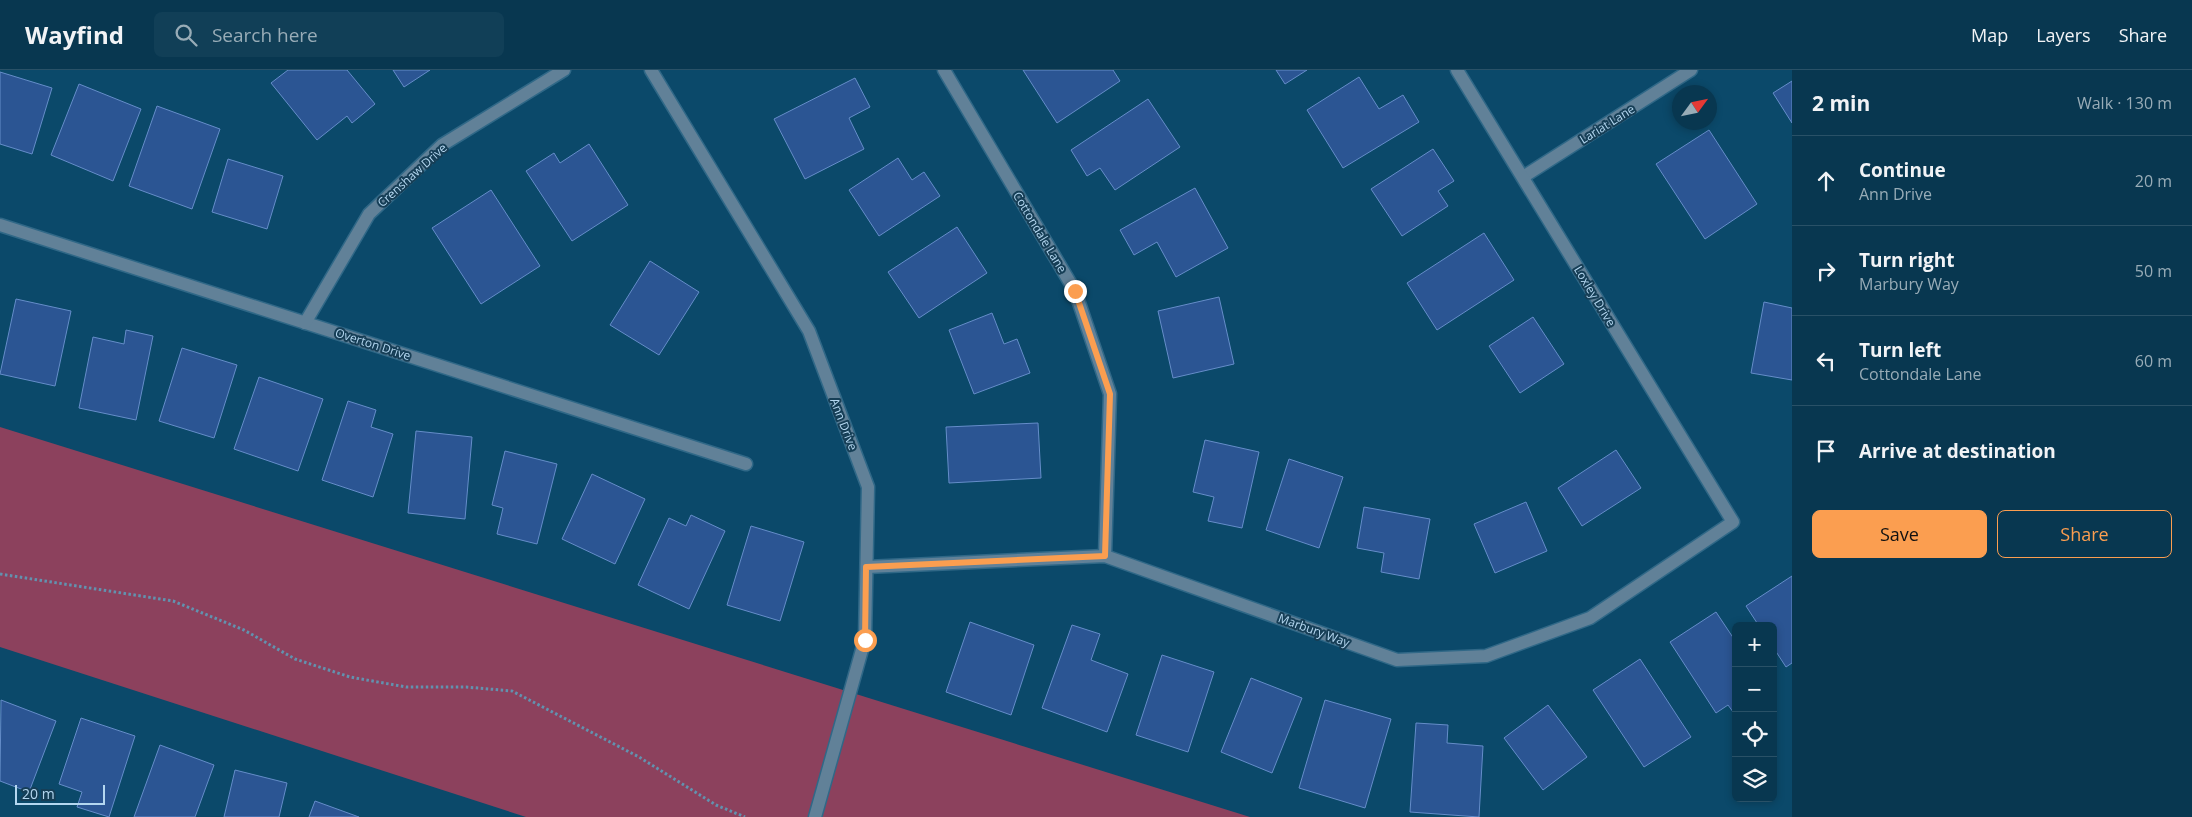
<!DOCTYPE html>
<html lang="en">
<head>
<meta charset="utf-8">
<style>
	body { margin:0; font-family:"Open Sans",sans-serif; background:#113f57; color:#f1f3f6 }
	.controls { position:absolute; right:15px; bottom:15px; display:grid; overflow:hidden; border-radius:8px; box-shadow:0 2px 8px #0003 }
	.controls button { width:45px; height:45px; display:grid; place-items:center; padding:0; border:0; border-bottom:1px solid #295167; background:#083750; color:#f1f3f6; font:25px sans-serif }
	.compass { position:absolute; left:1672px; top:15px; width:45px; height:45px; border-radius:50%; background:#083750; box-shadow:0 2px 8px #0003; rotate:57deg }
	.scale { position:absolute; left:15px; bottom:12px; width:90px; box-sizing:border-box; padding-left:5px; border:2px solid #b4d7f0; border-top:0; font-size:14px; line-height:18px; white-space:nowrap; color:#b4d7f0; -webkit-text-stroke:4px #163e56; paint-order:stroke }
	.stop { position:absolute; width:15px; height:15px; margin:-11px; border:4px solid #fb9e50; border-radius:50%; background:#fff }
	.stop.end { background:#fb9e50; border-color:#fff; box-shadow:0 1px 5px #0008 }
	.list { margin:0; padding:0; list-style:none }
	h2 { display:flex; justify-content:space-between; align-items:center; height:65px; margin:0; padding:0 20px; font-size:21px }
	h2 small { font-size:16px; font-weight:400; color:#98acb7 }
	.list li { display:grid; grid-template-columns:32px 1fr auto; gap:15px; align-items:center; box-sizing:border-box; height:90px; padding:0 20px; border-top:1px solid #295167 }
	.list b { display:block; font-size:19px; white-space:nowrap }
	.list p { margin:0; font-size:16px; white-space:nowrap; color:#98acb7 }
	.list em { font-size:16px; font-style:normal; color:#98acb7 }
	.actions { display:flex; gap:10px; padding:15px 20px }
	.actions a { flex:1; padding:11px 0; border:1px solid #fb9e50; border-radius:8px; text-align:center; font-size:18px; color:#fb9e50 }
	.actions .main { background:#fb9e50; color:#111 }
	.icon { flex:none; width:28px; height:28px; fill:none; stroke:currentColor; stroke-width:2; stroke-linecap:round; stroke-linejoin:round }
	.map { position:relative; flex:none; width:1792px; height:747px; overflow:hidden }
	header { display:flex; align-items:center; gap:30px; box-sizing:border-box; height:70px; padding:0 25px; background:#083750; border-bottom:1px solid #295167 }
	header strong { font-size:24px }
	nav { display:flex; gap:28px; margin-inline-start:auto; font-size:18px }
	.search { width:350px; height:45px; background:#113f57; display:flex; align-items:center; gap:12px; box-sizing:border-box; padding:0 18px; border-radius:8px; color:#98acb7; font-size:19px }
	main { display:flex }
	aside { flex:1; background:#083750 }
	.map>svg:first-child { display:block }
</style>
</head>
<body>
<header>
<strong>Wayfind</strong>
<div class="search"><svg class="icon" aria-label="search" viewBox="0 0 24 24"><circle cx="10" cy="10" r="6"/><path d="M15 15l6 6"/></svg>Search here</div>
<nav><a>Map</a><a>Layers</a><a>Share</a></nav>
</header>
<main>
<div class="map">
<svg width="1792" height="747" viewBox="0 0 1792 747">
	<rect width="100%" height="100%" fill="#0b496a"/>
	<path fill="#8c415d" d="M0,357L1250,747H526L0,577Z"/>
	<g fill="#2b5593" stroke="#658dc9">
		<path d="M288,0H347L375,34L352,53L347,46L317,70L271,13Z"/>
		<path d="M393,0H430L404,17Z"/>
		<path d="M1023,0H1113L1120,11L1057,53Z"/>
		<path d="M1276,0H1307L1285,14Z"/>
		<path d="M0,2L52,18L32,84L0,74Z"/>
		<path d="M1359,7L1379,39L1403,25L1419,52L1343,98L1307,40Z"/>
		<path d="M855,8L870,37L849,48L864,79L805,109L774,49Z"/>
		<path d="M1792,11V53L1773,23Z"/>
		<path d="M79,14L141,39L113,111L51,85Z"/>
		<path d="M1148,29L1180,77L1115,120L1100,98L1087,106L1071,80Z"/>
		<path d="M157,36L220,59L192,139L129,116Z"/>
		<path d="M1709,60L1757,134L1705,169L1656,94Z"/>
		<path d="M589,74L628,135L572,171L526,101L554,83L560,93Z"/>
		<path d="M1433,79L1454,111L1438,121L1448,136L1402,166L1371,119Z"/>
		<path d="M898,88L912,110L924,102L940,126L879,166L849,120Z"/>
		<path d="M228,89L283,106L267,159L212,142Z"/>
		<path d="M1195,118L1228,178L1176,207L1157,172L1134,185L1120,160Z"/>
		<path d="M491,120L540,196L481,234L432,158Z"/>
		<path d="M957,157L987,203L919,248L888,202Z"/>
		<path d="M1484,163L1514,210L1437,260L1407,213Z"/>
		<path d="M650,191L699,222L659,285L610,255Z"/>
		<path d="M1219,227L1234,294L1173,308L1158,241Z"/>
		<path d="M16,229L71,241L55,316L0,304Z"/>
		<path d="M1764,232L1792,238V310L1751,303Z"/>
		<path d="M992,243L1004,274L1017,269L1030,303L974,324L949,260Z"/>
		<path d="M1533,247L1564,294L1520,323L1489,276Z"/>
		<path d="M126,260L153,266L136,350L79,338L93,267L124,274Z"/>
		<path d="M182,278L237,295L214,368L159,351Z"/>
		<path d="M259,307L323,329L298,401L234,379Z"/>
		<path d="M348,331L376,340L371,357L393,364L373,427L322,410Z"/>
		<path d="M1038,353L1041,408L949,413L946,357Z"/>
		<path d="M416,361L472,367L465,449L408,443Z"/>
		<path d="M1205,370L1259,382L1242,458L1208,451L1214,427L1193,422Z"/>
		<path d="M1616,380L1641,418L1582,456L1558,418Z"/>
		<path d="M505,381L557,394L537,474L497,464L503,438L492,435Z"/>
		<path d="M1289,389L1343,407L1319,478L1266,460Z"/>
		<path d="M592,404L645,429L615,494L562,469Z"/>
		<path d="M1526,432L1547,481L1495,503L1474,454Z"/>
		<path d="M1364,437L1430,449L1419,509L1381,502L1384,483L1357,478Z"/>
		<path d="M691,445L725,461L689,539L638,515L669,448L686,456Z"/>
		<path d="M751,456L804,472L780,551L727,535Z"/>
		<path d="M1792,506V593L1786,597L1773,577V556H1759L1746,536Z"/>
		<path d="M1716,542L1736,572V646L1728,635L1716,643L1670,572Z"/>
		<path d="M970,552L1034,575L1011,645L946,622Z"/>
		<path d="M1072,555L1100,564L1091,590L1128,604L1107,662L1042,638Z"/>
		<path d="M1162,585L1214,602L1188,682L1136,665Z"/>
		<path d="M1640,589L1691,667L1644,697L1593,620Z"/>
		<path d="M1251,608L1302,628L1272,703L1221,682Z"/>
		<path d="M1,630L56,651L29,722L0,711Z"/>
		<path d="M1325,630L1391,649L1365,738L1299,718Z"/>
		<path d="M1548,635L1587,687L1543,720L1504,668Z"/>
		<path d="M81,648L135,666L109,747L77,737L82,722L59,714Z"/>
		<path d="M1416,653L1448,655L1447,673L1483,676L1479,747L1410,742Z"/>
		<path d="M160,675L214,695L195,747H134Z"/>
		<path d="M235,700L287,713L279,747H224Z"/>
		<path d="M315,731L359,747H309Z"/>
	</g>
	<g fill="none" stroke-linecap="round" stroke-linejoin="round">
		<defs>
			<g id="minor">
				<path d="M651,0L809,261L868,417L865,569L815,747"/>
				<path d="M944,0L1075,221L1110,324L1105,486"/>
				<path d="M1523,107L1691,0"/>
				<path d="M0,155L746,394"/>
				<path d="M305,253L369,144L442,75L564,0"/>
				<path d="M867,497L1105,486L1397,590L1486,586L1590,548L1733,452L1457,0"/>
			</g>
		</defs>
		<use href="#minor" stroke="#306887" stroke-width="15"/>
		<path stroke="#6292af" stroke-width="3" stroke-dasharray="2.5 2.5" stroke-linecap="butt" d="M0,504L173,531L244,560L295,589L350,607L406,617H466L512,621L639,687L716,735L745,747"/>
		<use href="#minor" stroke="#618198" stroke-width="12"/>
	</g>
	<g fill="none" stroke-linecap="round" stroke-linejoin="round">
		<path stroke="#fb9e50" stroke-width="6" d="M865,570L866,497L1105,486L1110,324L1075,221"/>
	</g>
	<g text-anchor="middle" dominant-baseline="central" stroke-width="4" stroke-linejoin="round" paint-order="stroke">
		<g font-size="12" fill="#b4d7f0" stroke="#163e56">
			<text transform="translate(1607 54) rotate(-32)">Lariat Lane</text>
			<text transform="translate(412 105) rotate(-42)">Crenshaw Drive</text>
			<text transform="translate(1040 162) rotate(59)">Cottondale Lane</text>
			<text transform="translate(1595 226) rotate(59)">Loxley Drive</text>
			<text transform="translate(373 274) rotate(18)">Overton Drive</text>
			<text transform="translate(844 354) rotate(69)">Ann Drive</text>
			<text transform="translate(1314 560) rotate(20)">Marbury Way</text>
		</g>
	</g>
</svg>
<div class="controls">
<button>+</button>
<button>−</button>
<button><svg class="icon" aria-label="locate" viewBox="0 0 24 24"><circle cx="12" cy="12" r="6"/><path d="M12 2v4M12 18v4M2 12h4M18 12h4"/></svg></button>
<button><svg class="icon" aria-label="layers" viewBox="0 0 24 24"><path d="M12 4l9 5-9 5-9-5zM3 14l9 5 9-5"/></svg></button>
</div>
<svg class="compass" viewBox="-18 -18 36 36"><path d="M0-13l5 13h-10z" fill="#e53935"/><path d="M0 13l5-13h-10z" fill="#98acb7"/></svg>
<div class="scale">20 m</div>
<div class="stop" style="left:865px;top:570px"></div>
<div class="stop end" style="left:1075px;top:221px"></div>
</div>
<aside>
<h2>2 min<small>Walk · 130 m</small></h2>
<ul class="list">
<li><svg class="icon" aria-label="ahead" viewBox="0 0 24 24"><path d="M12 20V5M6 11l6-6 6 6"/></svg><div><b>Continue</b><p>Ann Drive</p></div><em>20 m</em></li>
<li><svg class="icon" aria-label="right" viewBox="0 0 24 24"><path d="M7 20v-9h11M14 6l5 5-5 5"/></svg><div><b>Turn right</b><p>Marbury Way</p></div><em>50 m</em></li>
<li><svg class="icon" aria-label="left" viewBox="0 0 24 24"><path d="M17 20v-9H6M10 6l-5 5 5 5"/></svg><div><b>Turn left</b><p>Cottondale Lane</p></div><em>60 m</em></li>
<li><svg class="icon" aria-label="arrive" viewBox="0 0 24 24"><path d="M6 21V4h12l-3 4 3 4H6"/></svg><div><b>Arrive at destination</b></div></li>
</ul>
<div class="actions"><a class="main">Save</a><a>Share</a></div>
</aside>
</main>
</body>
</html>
